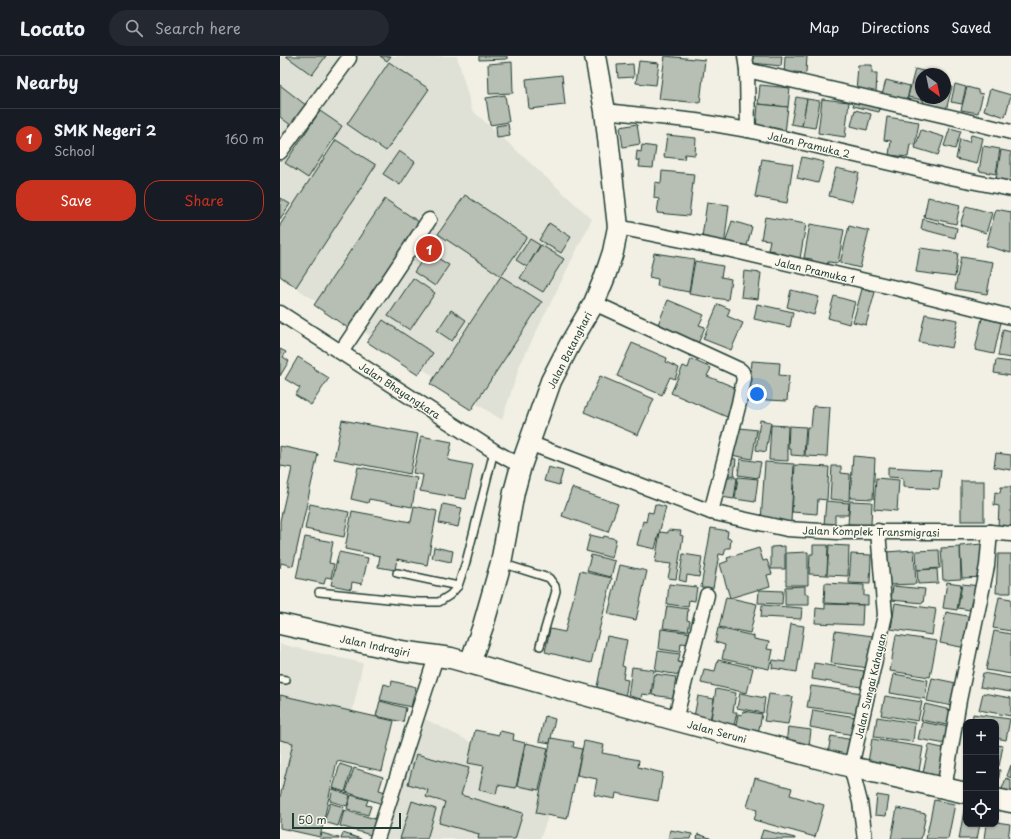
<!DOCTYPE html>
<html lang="en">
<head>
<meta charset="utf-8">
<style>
	body { margin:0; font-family:"Playpen Sans",sans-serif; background:#242831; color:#f1f3f6 }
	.controls { position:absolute; right:12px; bottom:12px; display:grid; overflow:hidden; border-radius:8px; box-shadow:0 1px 3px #0004 }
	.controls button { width:36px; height:36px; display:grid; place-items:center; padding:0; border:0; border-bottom:1px solid #363941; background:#171b24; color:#f1f3f6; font:20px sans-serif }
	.compass { position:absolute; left:635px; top:12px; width:36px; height:36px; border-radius:50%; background:#171b24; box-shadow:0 1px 3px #0004; rotate:147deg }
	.scale { position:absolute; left:12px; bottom:10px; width:109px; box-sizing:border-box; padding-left:4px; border:2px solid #1f3d34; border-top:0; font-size:11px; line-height:14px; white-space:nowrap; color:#1f3d34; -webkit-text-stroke:3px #fbf7ec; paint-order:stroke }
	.you { position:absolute; left:477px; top:338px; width:14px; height:14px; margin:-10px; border:3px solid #fff; border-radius:50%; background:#1a73e8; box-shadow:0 0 0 6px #1a73e833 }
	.badge { display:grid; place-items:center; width:26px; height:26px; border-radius:50%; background:#c8321e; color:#fff; font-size:13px; font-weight:700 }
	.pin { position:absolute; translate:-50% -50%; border:2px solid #fff; box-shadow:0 1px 4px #0006 }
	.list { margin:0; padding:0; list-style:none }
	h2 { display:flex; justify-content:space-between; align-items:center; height:52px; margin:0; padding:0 16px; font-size:17px }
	h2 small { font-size:13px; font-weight:400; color:#9ea1a6 }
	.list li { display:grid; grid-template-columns:26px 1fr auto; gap:12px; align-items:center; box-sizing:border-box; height:60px; padding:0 16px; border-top:1px solid #363941 }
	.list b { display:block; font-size:15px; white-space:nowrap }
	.list p { margin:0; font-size:13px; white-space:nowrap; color:#9ea1a6 }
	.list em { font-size:13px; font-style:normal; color:#9ea1a6 }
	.actions { display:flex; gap:8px; padding:12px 16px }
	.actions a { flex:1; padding:9px 0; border:1px solid #c8321e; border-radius:16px; text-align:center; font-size:14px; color:#c8321e }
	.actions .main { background:#c8321e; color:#fff }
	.icon { flex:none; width:22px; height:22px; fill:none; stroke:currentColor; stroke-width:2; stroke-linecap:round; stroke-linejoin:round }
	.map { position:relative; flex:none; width:731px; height:783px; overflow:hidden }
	header { display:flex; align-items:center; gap:24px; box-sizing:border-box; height:56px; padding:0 20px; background:#171b24; border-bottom:1px solid #363941 }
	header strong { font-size:19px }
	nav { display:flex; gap:22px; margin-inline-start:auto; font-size:14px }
	.search { width:280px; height:36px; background:#242831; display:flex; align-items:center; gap:10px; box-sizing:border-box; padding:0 14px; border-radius:22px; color:#9ea1a6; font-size:15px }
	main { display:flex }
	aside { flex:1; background:#171b24 }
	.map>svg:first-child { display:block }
</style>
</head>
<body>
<header>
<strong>Locato</strong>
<div class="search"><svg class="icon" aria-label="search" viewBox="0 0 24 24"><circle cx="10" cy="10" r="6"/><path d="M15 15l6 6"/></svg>Search here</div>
<nav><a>Map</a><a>Directions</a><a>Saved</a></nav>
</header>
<main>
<aside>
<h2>Nearby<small></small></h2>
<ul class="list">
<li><span class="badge">1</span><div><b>SMK Negeri 2</b><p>School</p></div><em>160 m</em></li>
</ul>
<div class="actions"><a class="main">Save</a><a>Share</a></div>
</aside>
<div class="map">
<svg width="731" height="783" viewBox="0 0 731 783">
	<rect width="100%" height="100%" fill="#f2f0e5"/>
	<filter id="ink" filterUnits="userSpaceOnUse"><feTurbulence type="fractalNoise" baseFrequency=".025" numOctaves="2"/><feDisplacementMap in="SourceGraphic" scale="8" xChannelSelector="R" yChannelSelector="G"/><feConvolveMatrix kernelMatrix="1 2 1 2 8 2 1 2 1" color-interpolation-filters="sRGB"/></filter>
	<g filter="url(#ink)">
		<g fill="#e0e1d6">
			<path d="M0,0H177L192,54L312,163L240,309L222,364L0,222Z"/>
			<path d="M0,588L83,607L62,705L20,699L0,769Z"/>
			<path d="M141,661L279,730L260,783H104Z"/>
		</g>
		<g fill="#b7beb3" stroke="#1f3d34">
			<path d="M6,0H46L32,19Z"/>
			<path d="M100,0H111L107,5Z"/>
			<path d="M199,0H227V3L199,4Z"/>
			<path d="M385,0L425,4L420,47L379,43Z"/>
			<path d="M472,0H502L501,10L472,7Z"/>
			<path d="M505,0H527L526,17L514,16V21L504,20Z"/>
			<path d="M359,5L379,7L376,29L356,27Z"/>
			<path d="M109,6L149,33L106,95L67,68Z"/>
			<path d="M232,6L233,37L209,38L208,8Z"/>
			<path d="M353,8L354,21L338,22L337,9Z"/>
			<path d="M578,9H592V17H597L596,38L576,37Z"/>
			<path d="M635,13L655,18H641V42H643V44L628,41Z"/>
			<path d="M282,19L285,49L249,53L246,23Z"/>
			<path d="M606,24L630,30L626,49L601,43Z"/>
			<path d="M675,28L686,31L682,48L671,46Z"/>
			<path d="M0,29L27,50L12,70L0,61Z"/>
			<path d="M480,29L510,32L508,51L478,48Z"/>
			<path d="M665,29L672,31L665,58L642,53L644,42H665Z"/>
			<path d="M687,31L698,34V37L703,38L698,57L681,54Z"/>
			<path d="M710,33L731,39L725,61L704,54Z"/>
			<path d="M225,39L229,66L210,69L206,42Z"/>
			<path d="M516,41L527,43L522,70L511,68Z"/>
			<path d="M527,43L540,45L535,72L522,70Z"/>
			<path d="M542,43L569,46L565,81L538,77Z"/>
			<path d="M575,43L601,50L599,56L573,50Z"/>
			<path d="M478,48L508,51L505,77L476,74Z"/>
			<path d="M575,54L591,58L587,74L571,70Z"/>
			<path d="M40,55L62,70L28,122L5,107Z"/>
			<path d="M607,61L639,66L635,89L630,88L628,101L609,99L611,85L604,84Z"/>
			<path d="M228,68L230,80L217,82L216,70Z"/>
			<path d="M357,68L360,88L343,91L340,71Z"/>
			<path d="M670,72L681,75L675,93L664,90Z"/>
			<path d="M641,74L664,81L658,99L635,92Z"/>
			<path d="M387,79L416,82L415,99L405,98L404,103L384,101Z"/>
			<path d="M691,79L703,82L697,108L676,103L680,83L689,86Z"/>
			<path d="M56,84L96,109L16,231L0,220V169Z"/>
			<path d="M362,89L376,91L373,112L359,111L360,105L356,104L357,95L361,96Z"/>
			<path d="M703,90L720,93L716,118L699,115Z"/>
			<path d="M721,94L731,96V125L716,123Z"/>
			<path d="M119,95L135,106L120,129L103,118Z"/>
			<path d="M522,101L544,106L538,127L517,122Z"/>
			<path d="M482,103L513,108L507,147L475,141Z"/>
			<path d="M556,112L579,117L572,146L549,140Z"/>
			<path d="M382,115L414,118L409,160L377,157L379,143L374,142L375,126L381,127Z"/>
			<path d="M185,139L247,181L221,220L158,178Z"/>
			<path d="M648,141L680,149L676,168L644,161Z"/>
			<path d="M0,142L10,148L0,163Z"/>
			<path d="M105,143L142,168L71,274L34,249Z"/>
			<path d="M427,146L449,149L444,191L421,188Z"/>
			<path d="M686,150L712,157L706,177L680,169Z"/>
			<path d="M716,153L731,156V197L706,190Z"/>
			<path d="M485,161L526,168L519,208L494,204L495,195L488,194L490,184L481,183Z"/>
			<path d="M643,163L677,172L675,182L641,173Z"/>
			<path d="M452,165L472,171L466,193L445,188Z"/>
			<path d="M269,167L291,181L281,197L259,184Z"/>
			<path d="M530,168L564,174L558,207L548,206L547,210L531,208L532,203L524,202Z"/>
			<path d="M569,170L589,175L580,212L560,207Z"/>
			<path d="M250,183L260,189L247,211L236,204Z"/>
			<path d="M261,189L284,203L263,236L240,222Z"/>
			<path d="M640,192L678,197L675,221L636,216Z"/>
			<path d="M148,196L169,209L155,230L134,216Z"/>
			<path d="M374,197L414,203L409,236L377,230L378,223L369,221Z"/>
			<path d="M681,201L713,206L707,238L675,233Z"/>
			<path d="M415,205L443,210L441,221L451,223L448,244L409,238Z"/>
			<path d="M464,215L481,217L478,243L461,241Z"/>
			<path d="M221,220L262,246L191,354L150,328Z"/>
			<path d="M133,222L155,237L130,274L108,260Z"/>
			<path d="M582,233L595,236L586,269L573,266Z"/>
			<path d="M511,234L539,241L534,259L507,251Z"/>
			<path d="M554,240L575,246L569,268L548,262Z"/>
			<path d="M388,244L424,259L419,269L425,271L417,290L376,273Z"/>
			<path d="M438,248L450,253L447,260L463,267L451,294L423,283Z"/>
			<path d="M477,248L513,256L510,271L474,263Z"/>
			<path d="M171,254L186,264L172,285L157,275Z"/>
			<path d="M645,258L678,264L672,292L639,286Z"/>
			<path d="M702,262L721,266L714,298L695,294Z"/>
			<path d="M103,264L153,297L138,319L87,286Z"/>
			<path d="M723,273L731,275V302L718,300Z"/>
			<path d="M352,287L387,302L386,306L399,312L395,323L390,321L382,339L337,320Z"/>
			<path d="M0,293L6,296L3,301L9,305L0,320Z"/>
			<path d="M18,301L34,311L33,312L49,322L31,349L15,339L20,332L5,323Z"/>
			<path d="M411,303L431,312L427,320L459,333L447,361L391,337L403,310L408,312Z"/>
			<path d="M716,304L731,306V320L714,317Z"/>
			<path d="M472,305L500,307L499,319L509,320L507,345L469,343Z"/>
			<path d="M320,320L374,343L358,379L304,356Z"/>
			<path d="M533,350L550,351L547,401L525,400L527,371H531Z"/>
			<path d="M62,364L138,378L130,418L54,403Z"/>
			<path d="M480,364L491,366L486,396L476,394Z"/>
			<path d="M491,369L508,370L507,394H508V405L489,404Z"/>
			<path d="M509,370L526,371L524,400L511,399V393H508Z"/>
			<path d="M460,372L477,374L472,403L451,399L455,373H460Z"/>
			<path d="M141,380L172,386L168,404L193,409L186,443L140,435L143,419L133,417Z"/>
			<path d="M0,390L38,398L13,510L1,507L0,512V465L12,412L1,410L0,414Z"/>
			<path d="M716,397L731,399V414L714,411Z"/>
			<path d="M573,400L595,402L593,443L570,442Z"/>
			<path d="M447,402L456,403L454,420L444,418Z"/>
			<path d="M460,403L481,406L478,422L458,419Z"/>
			<path d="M485,406L514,408L511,466L481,465Z"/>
			<path d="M515,409L549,411L547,444L538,443L537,458L512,456Z"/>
			<path d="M552,410H561V417L570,418L569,445L550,443Z"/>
			<path d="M78,411L137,422L132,451L89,443L88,447L71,443Z"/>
			<path d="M268,411L283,415L279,429L264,425Z"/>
			<path d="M608,411L661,414L659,433L623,431V422L608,421Z"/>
			<path d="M444,420L457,422L454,443L441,441Z"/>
			<path d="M458,421L478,423L475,446L455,443Z"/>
			<path d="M596,422L619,424L617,455L594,453Z"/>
			<rect x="681" y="425" width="23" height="40"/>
			<path d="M721,431H731V471L718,470L719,450L714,449L715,436L720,437Z"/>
			<path d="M292,432L338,448L328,476L282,460Z"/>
			<path d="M546,445L569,447L568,459H555V469H544Z"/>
			<path d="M570,445L592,446L591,469L568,468Z"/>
			<path d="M30,448L69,456L64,481L25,473Z"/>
			<path d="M163,448L182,452L178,471L159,467Z"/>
			<path d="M375,448L386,451L375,493L357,489L363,465L366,466L368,456L373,457Z"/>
			<path d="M134,450L157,455L147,509L117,503L115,514L98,511L100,500L65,493L72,455L131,466Z"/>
			<path d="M431,472L448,475L447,482L451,483L450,492H446L444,499L439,498L433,532L421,531Z"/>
			<path d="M388,474L401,475L400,479L403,480L396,523L388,522L391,508L375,506L380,476L388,477Z"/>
			<path d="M310,479L323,482L324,480L336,483L332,502L306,495Z"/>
			<path d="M25,481L53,486L49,507L54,508L51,522L46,521L44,528L16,522Z"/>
			<path d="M702,488L704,521L682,522L680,490Z"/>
			<path d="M533,489H548L547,519L529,518L530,498H533Z"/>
			<path d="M549,489L569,490L568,520L547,519Z"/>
			<path d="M505,490V513H491V491Z"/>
			<path d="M154,491L173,495L171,506L152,502Z"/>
			<path d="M680,491L681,523L663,524L661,492Z"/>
			<path d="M479,492L483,505L487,504L492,518L487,519L490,530L450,542L440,508L448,505L447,502Z"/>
			<path d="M634,494L636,528L608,529L606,496Z"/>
			<path d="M659,494L660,512L637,514L636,495Z"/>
			<path d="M59,496L88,502L82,528L72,526L71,533L51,529Z"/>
			<path d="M528,496V529H506V497Z"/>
			<path d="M403,498L422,501L419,521L407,519L406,526L399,524Z"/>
			<path d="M571,498L591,499L590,528L569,527Z"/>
			<path d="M718,498H731V537H716Z"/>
			<path d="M311,499L335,505L331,521L307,515Z"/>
			<path d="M340,509L367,515L356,564L328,558Z"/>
			<path d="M657,513L658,527L638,528L637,514Z"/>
			<path d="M300,515L332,522L311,607L265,596L270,573L285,576Z"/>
			<path d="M667,526L681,528L677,554L663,552Z"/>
			<path d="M545,527L584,529V540H588V549L544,547Z"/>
			<path d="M389,528L417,531L415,545L409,544L408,551L387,548Z"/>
			<path d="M682,528L700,530L696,555L678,552Z"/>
			<path d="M525,530V538H529V549H505V531Z"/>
			<path d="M613,530L645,533L643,547L611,544Z"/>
			<path d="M479,534L503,535L502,548L478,547Z"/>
			<path d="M446,541L477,548L470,577L439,571Z"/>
			<path d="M719,541L731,543V575L713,572Z"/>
			<path d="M615,547L656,553L652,579L611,573Z"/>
			<path d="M545,548L583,549L582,569L535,567L536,552L545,553Z"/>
			<path d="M482,549L522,552L521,563L481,561Z"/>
			<path d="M387,550L408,553L407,564L410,565L408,575L383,572Z"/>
			<path d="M666,556L692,561L686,592L660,587Z"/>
			<path d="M511,568L524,570L517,616L492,612L493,604L505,606Z"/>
			<path d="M438,572L474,580V583L489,586L487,593L493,594L489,613L442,603L445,589L435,586Z"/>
			<path d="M381,573L412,577L410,588L401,587L400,596L379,593Z"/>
			<path d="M555,575L593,580L589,612L551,607Z"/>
			<path d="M714,575L731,578V618L706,614Z"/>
			<path d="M616,579L657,585L650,621L610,615Z"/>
			<path d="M327,580L347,584L342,610L345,611L343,623L348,624L345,642L316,636Z"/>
			<path d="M378,595L400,598L398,606L402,607L400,619L375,615Z"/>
			<path d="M438,604L473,612L467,637L421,627L424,613L435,615Z"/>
			<path d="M534,607L584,615L581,631L532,623Z"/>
			<path d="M352,611L374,614L371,639L362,638L361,643L348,641Z"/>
			<path d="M703,617L731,622V636L700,631Z"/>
			<path d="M375,618L396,621L393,642L372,639Z"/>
			<path d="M614,618L648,624L645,643L610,637Z"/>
			<path d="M652,622L681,628L677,651L647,645Z"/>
			<path d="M112,625L136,631L131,651L100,644L104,628L111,630Z"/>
			<path d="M531,630L583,637L579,658L527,651Z"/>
			<path d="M436,633L456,637L453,656H457L453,674L430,669Z"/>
			<path d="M460,637L485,642L483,657L457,652Z"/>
			<path d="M703,637L731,642V660L699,654Z"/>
			<path d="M489,638L513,641L508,668L484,665Z"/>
			<path d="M0,639L114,665L102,715L57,705L40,781L0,772V741L13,687L0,684Z"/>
			<path d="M418,640L434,643L430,665L413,666Z"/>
			<path d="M605,640L642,646L638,665L601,659Z"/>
			<path d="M100,645L126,652L123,666L96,660Z"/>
			<path d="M645,648L675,655L672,670L641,664Z"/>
			<path d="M533,654L576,661L573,679L530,671Z"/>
			<path d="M463,655L482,658L478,678L455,674L458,658L462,659Z"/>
			<path d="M693,658L730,663L726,684L716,682V666H692Z"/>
			<path d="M265,660L275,663L270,687L259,685Z"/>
			<path d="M597,661L635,667L633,686L594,681Z"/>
			<path d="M642,666L669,671L666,688L638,683Z"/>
			<path d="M508,671L531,674L529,691L506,688Z"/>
			<path d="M195,674L219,679L220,675L234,678L233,684L245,687L236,732L218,729L216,738L199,734L204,710L188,707Z"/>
			<path d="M551,680L573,684L569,705L547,702Z"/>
			<path d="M271,682L294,686L293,691L302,693L287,763L256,757Z"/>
			<path d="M592,683L643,691L639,715L588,706Z"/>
			<path d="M304,685L324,689L322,697L359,704L358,711L383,717L378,745L336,737L335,743L314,739L317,723L297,719Z"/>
			<path d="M246,687L268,692L259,734L237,730Z"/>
			<path d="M649,689L667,693L661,721L643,717Z"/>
			<path d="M716,689L723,690L719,710L716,709Z"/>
			<path d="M136,698L189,712L181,739L243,757L235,783H198L199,778L159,767L165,746L146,741L148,734L128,728Z"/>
			<path d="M60,708L72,712L65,736L53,732Z"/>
			<path d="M731,709V722L727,720Z"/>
			<path d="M74,712L103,721L99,734L109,737L105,749L66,736Z"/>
			<path d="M716,714H720L717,734H716Z"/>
			<path d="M475,722L512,732L510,739L544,749L535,781L474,764L477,754L467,751Z"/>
			<path d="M726,722L731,724V737L722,733Z"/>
			<path d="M53,733L70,739L67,750L50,745Z"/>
			<path d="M71,739L88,744L86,749L91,750L88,759L67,753Z"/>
			<path d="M597,739L609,741L606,760L595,759Z"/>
			<path d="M654,744L675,748L668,783H646Z"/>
			<path d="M132,745L156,753L147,783H120Z"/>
			<path d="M50,747L64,751L58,770L44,766Z"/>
			<path d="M617,752L646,758L641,783H611Z"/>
			<path d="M64,754L99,764L94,780L60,770Z"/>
			<path d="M684,754H686V768H700L697,783H679Z"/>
			<path d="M716,766L730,768L728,783H704L706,768H716Z"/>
			<path d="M390,774L412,778L411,783H388Z"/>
			<path d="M483,774L515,782V783H480Z"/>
			<path d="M42,777L59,782V783H40Z"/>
			<path d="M63,777L81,783H61Z"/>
			<path d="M418,778L430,782V783H417Z"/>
		</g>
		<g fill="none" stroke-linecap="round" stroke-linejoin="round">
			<defs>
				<g id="lane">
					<path d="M221,507L269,522L275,530L276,535L260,590"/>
					<path d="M117,517L178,530"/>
					<path d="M39,536L138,546H159L170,539L178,530L186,506L214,395"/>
					<path d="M0,623L6,624"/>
				</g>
				<g id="street">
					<path d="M465,0L467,14L468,74"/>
					<path d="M467,14L675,62L731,76"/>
					<path d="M325,55L416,65L468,74L670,121L731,133"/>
					<path d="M0,96L69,2"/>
					<path d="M338,171L451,194L616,232L731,261"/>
					<path d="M314,247L460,314L462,316L464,323L459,347L431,456"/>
					<path d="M0,257L214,395L241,410"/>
					<path d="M61,296L149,164"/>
					<path d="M249,387L431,456L453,461L507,473L558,476H710L731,478"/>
					<path d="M395,664L427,539"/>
					<path d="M664,733L679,644L707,510L710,476"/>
					<path d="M97,783L156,601"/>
					<path d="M585,783L580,746L571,711L605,559L598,475"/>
				</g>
				<g id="secondary">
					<path d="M0,568L121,595L171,602L395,664L571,711L686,737"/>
					<path d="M190,607L203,570L221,507L234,436L241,410L271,325L290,288L314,247L324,223L333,196L338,171L325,55L315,0"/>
					<path d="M716,743L731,746"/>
				</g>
			</defs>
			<use href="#lane" stroke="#1f3d34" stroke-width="10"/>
			<use href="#street" stroke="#1f3d34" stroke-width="17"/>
			<use href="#secondary" stroke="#1f3d34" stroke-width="23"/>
			<use href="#lane" stroke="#fbf7ec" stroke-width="7"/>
			<use href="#street" stroke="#fbf7ec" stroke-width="14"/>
			<use href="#secondary" stroke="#fbf7ec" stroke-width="20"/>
		</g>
	</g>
	<g text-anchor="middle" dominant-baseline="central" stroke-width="3" stroke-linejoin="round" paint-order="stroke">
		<g font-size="10" fill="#1f3d34" stroke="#fbf7ec">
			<text transform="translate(529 88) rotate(13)">Jalan Pramuka 2</text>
			<text transform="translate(535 214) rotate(13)">Jalan Pramuka 1</text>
			<text transform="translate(289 294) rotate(-63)">Jalan Batanghari</text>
			<text transform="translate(120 334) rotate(33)">Jalan Bhayangkara</text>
			<text transform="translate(591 475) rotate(1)">Jalan Komplek Transmigrasi</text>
			<text transform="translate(95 589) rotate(12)">Jalan Indragiri</text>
			<text transform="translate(590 630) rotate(-77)">Jalan Sungai Kahayan</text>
			<text transform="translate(437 675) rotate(15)">Jalan Seruni</text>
		</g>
	</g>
</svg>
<div class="controls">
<button>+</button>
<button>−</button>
<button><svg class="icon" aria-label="locate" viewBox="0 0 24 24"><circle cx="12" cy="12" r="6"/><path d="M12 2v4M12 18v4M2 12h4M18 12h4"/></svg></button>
</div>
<svg class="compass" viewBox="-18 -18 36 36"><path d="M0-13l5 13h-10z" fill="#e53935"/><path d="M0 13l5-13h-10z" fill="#9ea1a6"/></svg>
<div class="scale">50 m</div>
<div class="you"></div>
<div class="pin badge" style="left:149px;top:193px">1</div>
</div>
</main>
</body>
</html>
